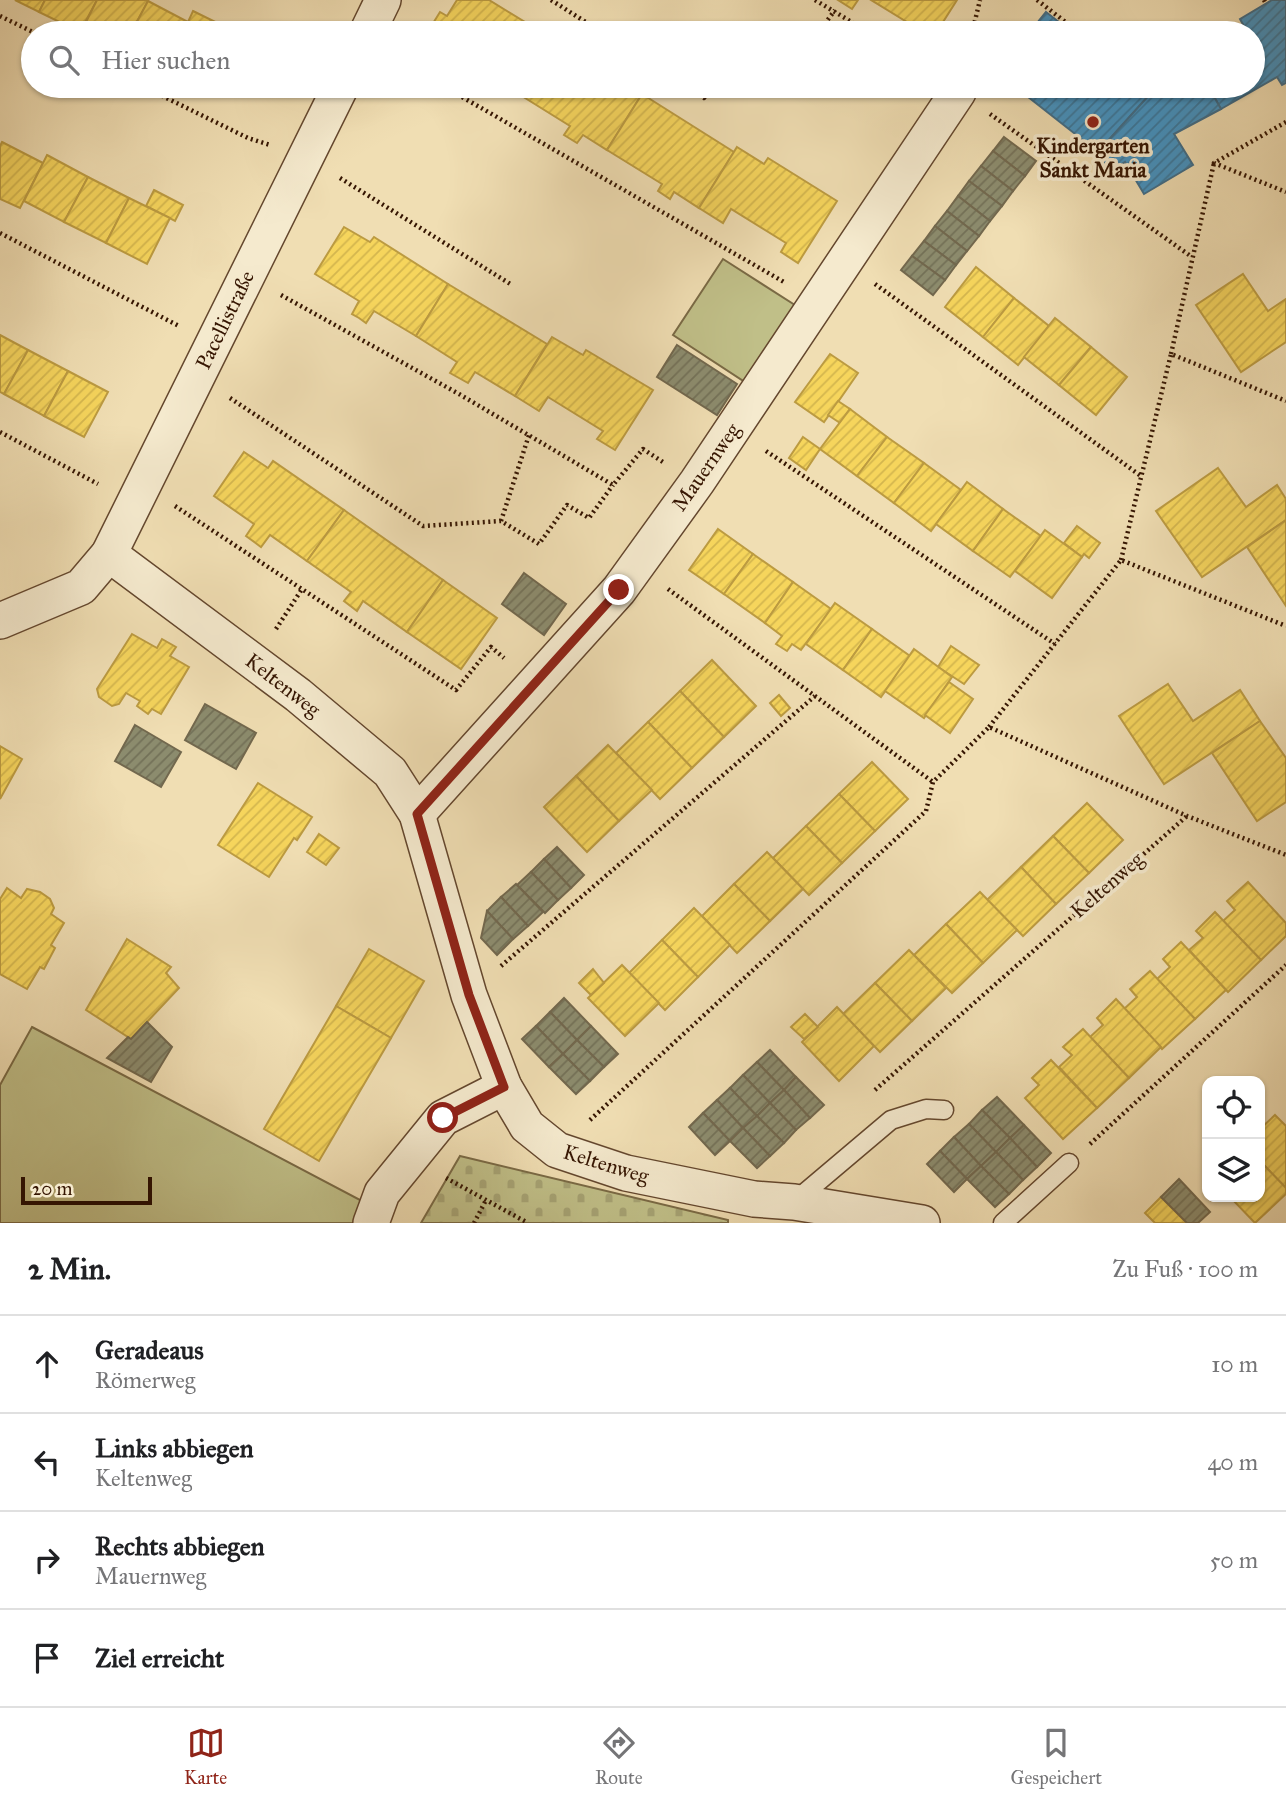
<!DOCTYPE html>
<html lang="de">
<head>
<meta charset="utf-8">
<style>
	body { margin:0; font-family:"IM FELL Great Primer",serif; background:#f2f2f2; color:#202124 }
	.controls { position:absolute; right:21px; bottom:21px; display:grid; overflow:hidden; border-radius:14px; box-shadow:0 2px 5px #0004 }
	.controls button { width:63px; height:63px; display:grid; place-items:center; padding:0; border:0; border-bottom:2px solid #e0e0e0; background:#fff; color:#202124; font:35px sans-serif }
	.scale { position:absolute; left:21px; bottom:18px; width:131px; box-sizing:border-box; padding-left:7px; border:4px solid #351502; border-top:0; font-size:19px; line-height:24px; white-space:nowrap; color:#351502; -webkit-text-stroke:5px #f5eace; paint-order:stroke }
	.stop { position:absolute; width:21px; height:21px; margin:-16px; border:5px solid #8f2418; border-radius:50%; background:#fff }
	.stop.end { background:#8f2418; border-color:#fff; box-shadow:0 2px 7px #0008 }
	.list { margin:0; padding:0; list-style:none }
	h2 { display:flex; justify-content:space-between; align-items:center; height:91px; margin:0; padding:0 28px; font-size:30px }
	h2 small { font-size:23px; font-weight:400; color:#757577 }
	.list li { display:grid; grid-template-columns:46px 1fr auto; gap:21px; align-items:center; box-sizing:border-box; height:98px; padding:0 28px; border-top:2px solid #e0e0e0 }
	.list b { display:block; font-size:26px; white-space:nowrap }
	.list p { margin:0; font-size:23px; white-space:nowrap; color:#757577 }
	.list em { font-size:23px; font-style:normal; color:#757577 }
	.icon { flex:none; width:38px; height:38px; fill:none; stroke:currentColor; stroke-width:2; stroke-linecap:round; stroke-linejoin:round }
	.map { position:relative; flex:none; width:1286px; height:1223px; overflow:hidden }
	.search { position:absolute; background:#fff; box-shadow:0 2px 5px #0004; left:21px; right:21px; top:21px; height:77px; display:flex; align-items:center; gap:18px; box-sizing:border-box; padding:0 24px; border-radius:38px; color:#757577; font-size:26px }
	.sheet { height:483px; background:#fff }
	nav { display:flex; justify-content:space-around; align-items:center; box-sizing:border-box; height:98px; border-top:2px solid #e0e0e0; background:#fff; font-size:19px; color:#757577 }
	nav a { display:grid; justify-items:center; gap:4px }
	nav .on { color:#8f2418 }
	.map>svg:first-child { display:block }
</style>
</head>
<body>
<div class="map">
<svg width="1286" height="1223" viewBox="0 0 1286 1223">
	<defs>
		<pattern id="cemetery-stones" width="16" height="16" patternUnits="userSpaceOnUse" patternTransform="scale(1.75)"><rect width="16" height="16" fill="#c0bf88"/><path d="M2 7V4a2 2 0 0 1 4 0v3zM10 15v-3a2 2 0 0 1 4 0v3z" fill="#a6a374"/></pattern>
		<pattern id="homes-hatch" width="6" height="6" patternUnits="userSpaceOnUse" patternTransform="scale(1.75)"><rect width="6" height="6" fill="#f6d55c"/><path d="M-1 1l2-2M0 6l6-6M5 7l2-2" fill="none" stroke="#d4b64e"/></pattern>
		<pattern id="schools-hatch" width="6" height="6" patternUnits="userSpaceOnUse" patternTransform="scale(1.75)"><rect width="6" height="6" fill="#4393c3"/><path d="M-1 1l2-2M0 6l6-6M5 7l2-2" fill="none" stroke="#39779c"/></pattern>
		<pattern id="industry-hatch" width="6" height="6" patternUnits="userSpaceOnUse" patternTransform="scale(1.75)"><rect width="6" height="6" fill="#8c8c6e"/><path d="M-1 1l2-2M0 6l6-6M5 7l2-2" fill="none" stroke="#737158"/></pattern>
	</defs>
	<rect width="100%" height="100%" fill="#f0deb3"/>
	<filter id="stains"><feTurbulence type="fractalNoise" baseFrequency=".00286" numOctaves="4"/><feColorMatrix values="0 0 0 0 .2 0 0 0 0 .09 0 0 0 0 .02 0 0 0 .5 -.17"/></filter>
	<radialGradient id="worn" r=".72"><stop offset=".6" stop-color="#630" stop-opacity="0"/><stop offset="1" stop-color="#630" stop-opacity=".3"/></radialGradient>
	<g fill="#c0bf88" stroke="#7a6a45" stroke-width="2">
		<path d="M723,259L798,307L748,384L673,335Z"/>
		<path d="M32,1027L362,1201L354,1223H0V1085Z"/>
	</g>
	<path fill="url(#cemetery-stones)" stroke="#7a6a45" stroke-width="2" d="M460,1156L728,1220V1223H421Z"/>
	<g fill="url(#homes-hatch)" stroke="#bc9b41" stroke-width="2">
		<path d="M15,0H45L39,12Z"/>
		<path d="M45,0H97L80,32L39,12Z"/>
		<path d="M97,0H146L148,1L131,33H99L84,26Z"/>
		<path d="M457,0H489L543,33H427L440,12L447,16Z"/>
		<path d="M838,0H858L852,9Z"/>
		<path d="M871,0H957L936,33H911L915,27Z"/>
		<path d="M148,1L188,22L183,33H131Z"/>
		<path d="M193,11L236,32V33H183Z"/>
		<path d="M521,86H628L642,94L607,150L583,135L577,143L564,135L570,126L517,93Z"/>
		<path d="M642,94L734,152L699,208L674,192L670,199L658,191L662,184L607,150Z"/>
		<path d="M2,142L43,163L20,208L0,199V146Z"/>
		<path d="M737,147L764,164L768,158L837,201L798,263L781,252L786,243L731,209L723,223L699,208Z"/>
		<path d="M47,155L88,177L64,222L24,201Z"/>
		<path d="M88,177L129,198L106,243L64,222Z"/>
		<path d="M154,190L183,205L175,221L146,206Z"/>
		<path d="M129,198L170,218L147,264L106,243Z"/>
		<path d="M344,227L370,242L374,237L448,284L416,336L374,311L366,323L359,318L352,314L359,301L315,274Z"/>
		<path d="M976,267L1014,298L983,337L945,307Z"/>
		<path d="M1243,274L1268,311L1286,299V342L1241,372L1196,305Z"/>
		<path d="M448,284L547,344L515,396L475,372L468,383L450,373L457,362L416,336Z"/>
		<path d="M1014,298L1049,326L1018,365L983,337Z"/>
		<path d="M1055,318L1091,347L1059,385L1024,357Z"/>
		<path d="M0,335L28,350L4,394L0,392Z"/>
		<path d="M552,337L583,355L586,350L653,390L615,450L597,439L603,431L548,397L539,411L515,396Z"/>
		<path d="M1091,347L1127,377L1096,415L1059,385Z"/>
		<path d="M28,350L68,371L44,416L4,394Z"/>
		<path d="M830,354L858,373L824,422L795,402Z"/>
		<path d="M68,371L108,392L84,437L44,416Z"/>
		<path d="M838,401L850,409L840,423L828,415Z"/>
		<path d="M850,409L887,437L857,476L820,449Z"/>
		<path d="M803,437L820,449L806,470L789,458Z"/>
		<path d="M887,437L924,463L894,503L857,476Z"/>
		<path d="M244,452L268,468L273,461L344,510L307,561L270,535L261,547L246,536L254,524L214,496Z"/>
		<path d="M924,463L961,490L931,531L894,503Z"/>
		<path d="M1218,468L1246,507L1277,485L1286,499V520L1202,577L1156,511Z"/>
		<path d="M967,482L1003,509L973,551L936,524Z"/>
		<path d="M1003,509L1041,536L1010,577L973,551Z"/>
		<path d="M344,510L443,580L407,632L363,601L357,611L344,601L351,592L307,561Z"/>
		<path d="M1286,520V606L1247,547Z"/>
		<path d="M1077,526L1100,543L1089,558L1084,554L1082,557L1064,543Z"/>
		<path d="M718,529L753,554L724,594L689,570Z"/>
		<path d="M1045,530L1082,557L1052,598L1015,571Z"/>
		<path d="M753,554L793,582L765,623L724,594Z"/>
		<path d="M443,580L497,618L461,669L407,632Z"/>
		<path d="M793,582L831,609L801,650L792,644L787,651L776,644L782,636L765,623Z"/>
		<path d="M835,603L872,629L843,670L806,644Z"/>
		<path d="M872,629L910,656L881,697L843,670Z"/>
		<path d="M132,634L157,648L162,639L176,647L170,656L189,667L161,714L152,709L148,714L137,706L140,701L126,693L119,704L112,706L99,697L97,689Z"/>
		<path d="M951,646L979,665L964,684L938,667Z"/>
		<path d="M914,649L952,677L924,718L885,691Z"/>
		<path d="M712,660L756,706L724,737L680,691Z"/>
		<path d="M949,682L973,699L950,733L925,715Z"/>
		<path d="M1168,684L1193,721L1240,690L1260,721L1164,784L1119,716Z"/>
		<path d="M680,691L724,737L692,768L648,722Z"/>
		<path d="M779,695L790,708L781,716L770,703Z"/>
		<path d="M1260,721L1286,758V802L1257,821L1212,753Z"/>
		<path d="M648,722L692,768L660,799L616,753Z"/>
		<path d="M608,745L652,790L619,821L576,776Z"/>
		<path d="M0,746L22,759L0,799Z"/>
		<path d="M872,762L908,799L875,831L839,794Z"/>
		<path d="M576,776L619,821L587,852L544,807Z"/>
		<path d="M258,783L312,817L297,840L294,838L269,877L218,845Z"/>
		<path d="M839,794L875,831L842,863L806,826Z"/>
		<path d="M1087,803L1123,840L1089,873L1053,836Z"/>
		<path d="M806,826L842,863L809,895L773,858Z"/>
		<path d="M319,834L339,848L326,865L307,852Z"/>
		<path d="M1053,836L1089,873L1056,904L1021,867Z"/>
		<path d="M767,852L803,889L770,921L734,884Z"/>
		<path d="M1021,867L1056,904L1023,936L987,900Z"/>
		<path d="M1248,882L1286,923V936L1261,960L1223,921L1235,910L1227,901Z"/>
		<path d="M734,884L770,921L737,953L702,916Z"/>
		<path d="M7,888L21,898L27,889L40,892L50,899L54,908L51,914L64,923L51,945L55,948L44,969L40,967L27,989L0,974V899Z"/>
		<path d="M980,892L1017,930L983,963L946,924Z"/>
		<path d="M694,908L730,945L698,977L662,940Z"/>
		<path d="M1215,912L1261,960L1228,992L1189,950L1203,938L1196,931Z"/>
		<path d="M946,924L983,963L952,993L914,955Z"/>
		<path d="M127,939L171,967L166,973L179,988L131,1039L86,1010Z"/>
		<path d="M662,940L698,977L665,1010L629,973Z"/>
		<path d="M1181,942L1226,990L1195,1019L1157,979L1170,967L1163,959Z"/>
		<path d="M369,949L424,981L391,1038L336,1006Z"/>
		<path d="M909,950L946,988L912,1021L875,983Z"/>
		<path d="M622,965L659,1003L625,1036L588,998Z"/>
		<path d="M593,969L604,983L591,995L579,983Z"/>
		<path d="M1150,971L1195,1019L1162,1049L1124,1009L1137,997L1130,989Z"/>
		<path d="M875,983L912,1021L880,1052L843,1014Z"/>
		<path d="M1116,999L1161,1047L1129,1078L1090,1037L1103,1025L1097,1018Z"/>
		<path d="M336,1006L391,1038L319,1161L264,1129Z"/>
		<path d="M837,1007L874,1046L839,1081L802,1042Z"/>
		<path d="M805,1014L818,1027L804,1039L791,1027Z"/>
		<path d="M1083,1029L1129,1078L1097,1108L1059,1067L1072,1055L1063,1047Z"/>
		<path d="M1051,1060L1097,1108L1063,1139L1025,1098L1039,1085L1032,1078Z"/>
		<path d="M1275,1115L1286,1126V1188L1260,1161V1143L1262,1140L1260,1138V1129Z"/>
		<path d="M1260,1161L1286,1188V1194L1255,1223L1230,1197H1260Z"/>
		<path d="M1161,1197L1187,1223H1155L1145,1213Z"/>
	</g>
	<g fill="url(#schools-hatch)" stroke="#3f6d89" stroke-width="2">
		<path d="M1272,0H1286V83L1282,85L1277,77L1221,109L1208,86H1253V33H1248L1240,19Z"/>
		<path d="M1046,12L1073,33H1029Z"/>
		<path d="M1014,86H1141L1151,93L1098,152Z"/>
		<path d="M1163,86H1208L1221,109L1174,134L1193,165L1144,194L1125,162L1109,172L1098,152L1151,93Z"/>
	</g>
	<g fill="url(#industry-hatch)" stroke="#72684e" stroke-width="2">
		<path d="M1004,137L1036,161L1025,176L993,151Z"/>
		<path d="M993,151L1025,176L1013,191L981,166Z"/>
		<path d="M981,166L1013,191L1002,206L969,181Z"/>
		<path d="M969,181L1002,206L990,221L958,196Z"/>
		<path d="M958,196L990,221L979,236L947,211Z"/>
		<path d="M947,211L979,236L967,251L935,226Z"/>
		<path d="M935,226L967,251L956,265L924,241Z"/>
		<path d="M924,241L956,265L945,280L912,256Z"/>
		<path d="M912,256L945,280L933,295L901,270Z"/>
		<path d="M677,345L737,384L717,415L657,377Z"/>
		<path d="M524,573L566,604L544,635L502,604Z"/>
		<path d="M205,704L256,733L236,769L185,740Z"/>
		<path d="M135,725L181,752L161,787L115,761Z"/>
		<path d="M557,847L584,875L571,888L544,859Z"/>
		<path d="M544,859L571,888L558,900L531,872Z"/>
		<path d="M531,872L558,900L545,913L517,885Z"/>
		<path d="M516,884L543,912L528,926L501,897Z"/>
		<path d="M501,897L528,926L513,939L487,911Z"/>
		<path d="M487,911L513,939L497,955L481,938Z"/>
		<path d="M564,998L591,1026L577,1040L550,1012Z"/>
		<path d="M550,1012L577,1040L563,1054L536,1026Z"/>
		<path d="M147,1022L172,1047L151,1082L107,1058L128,1037L131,1039Z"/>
		<path d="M536,1026L563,1054L549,1067L522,1039Z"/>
		<path d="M591,1026L618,1054L604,1067L577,1040Z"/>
		<path d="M577,1040L604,1067L590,1081L563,1054Z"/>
		<path d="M770,1050L796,1077L784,1090L757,1062Z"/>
		<path d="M563,1054L590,1081L576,1094L549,1067Z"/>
		<path d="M757,1062L784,1090L770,1103L743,1075Z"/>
		<path d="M743,1075L770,1103L757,1116L730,1088Z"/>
		<path d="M796,1077L824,1105L810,1118L784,1090Z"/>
		<path d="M730,1088L757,1116L743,1128L717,1100Z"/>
		<path d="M784,1090L810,1118L796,1130L770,1103Z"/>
		<path d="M997,1097L1024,1125L1010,1138L982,1110Z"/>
		<path d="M717,1100L743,1128L730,1141L703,1113Z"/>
		<path d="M770,1103L796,1130L784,1143L757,1116Z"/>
		<path d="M982,1110L1010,1138L996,1152L969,1124Z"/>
		<path d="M703,1113L730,1141L715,1155L689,1127Z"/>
		<path d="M757,1116L784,1143L770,1156L743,1128Z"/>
		<path d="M969,1124L996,1152L981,1166L954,1137Z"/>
		<path d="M1024,1125L1051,1153L1037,1167L1010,1138Z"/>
		<path d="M743,1128L770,1156L757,1168L730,1141Z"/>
		<path d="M954,1137L981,1166L967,1179L940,1151Z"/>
		<path d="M1010,1138L1037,1167L1023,1180L996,1152Z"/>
		<path d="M940,1151L967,1179L954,1192L927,1164Z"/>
		<path d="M996,1152L1023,1180L1009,1194L981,1166Z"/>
		<path d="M981,1166L1009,1194L995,1207L967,1179Z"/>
		<path d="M1179,1179L1210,1212L1198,1223H1187L1161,1197Z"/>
	</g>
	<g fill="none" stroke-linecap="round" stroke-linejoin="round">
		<defs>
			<g id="service">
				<path d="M794,1202L891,1120L926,1109L944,1110"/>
				<path d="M1003,1223L1069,1163"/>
			</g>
			<g id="minor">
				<path d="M367,33L383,0"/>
				<path d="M109,554L298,695L390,772L417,814L469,995L504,1087L527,1126L557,1150L626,1173L754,1199L794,1202L922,1223"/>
				<path d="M0,621L81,587L109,554L341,86"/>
				<path d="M417,814L619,590L697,482L958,92"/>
				<path d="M371,1223L382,1193L443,1118L504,1087"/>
			</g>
		</defs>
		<use href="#service" stroke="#64472e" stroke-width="21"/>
		<use href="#minor" stroke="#64472e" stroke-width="38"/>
		<g stroke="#351502" stroke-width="4.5" stroke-dasharray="2 3.5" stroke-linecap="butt">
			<path d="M551,0L603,33"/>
			<path d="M815,0L870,33"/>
			<path d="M1037,0L1072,27"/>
			<path d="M1264,0L1266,4"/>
			<path d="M0,16L35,33"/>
			<path d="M818,33L835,10"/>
			<path d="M972,33L980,0"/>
			<path d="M142,86L248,138L270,145"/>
			<path d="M443,86L784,282"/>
			<path d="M685,86L704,98L712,86"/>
			<path d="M990,114L1192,257"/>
			<path d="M1286,122L1214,163L1286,192"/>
			<path d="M340,178L512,285"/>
			<path d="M0,233L179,326"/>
			<path d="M875,284L1141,476"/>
			<path d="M281,295L459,394L613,485L643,449L663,462"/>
			<path d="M1171,354L1214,163"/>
			<path d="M230,398L423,526L501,521L539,544L567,505L589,518L613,485"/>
			<path d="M0,432L98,484"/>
			<path d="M766,451L1055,644"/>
			<path d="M175,506L456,690L491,647L504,658"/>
			<path d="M501,521L529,435"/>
			<path d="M1121,560L1171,354L1286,401"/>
			<path d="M668,589L933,782"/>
			<path d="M276,629L302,589"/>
			<path d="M989,727L1121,560L1286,626"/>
			<path d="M501,966L815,696"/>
			<path d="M875,1090L1187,816"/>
			<path d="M590,1120L926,811L933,782L989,727L1187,816L1286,855"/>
			<path d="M1090,1144L1286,965"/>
			<path d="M446,1178L528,1223"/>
			<path d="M474,1223L486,1200"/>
		</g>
		<use href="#service" stroke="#f5eace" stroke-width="18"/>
		<use href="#minor" stroke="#f5eace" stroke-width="35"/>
	</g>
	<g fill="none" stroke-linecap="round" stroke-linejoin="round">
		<path stroke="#8f2418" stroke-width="9" d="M443,1118L504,1087L469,995L417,814L619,590"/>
	</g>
	<circle fill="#8f2418" stroke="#f5eace" stroke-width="2.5" cx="1093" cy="122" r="7"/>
	<g text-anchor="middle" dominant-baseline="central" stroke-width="7" stroke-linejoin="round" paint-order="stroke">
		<g font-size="21" font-weight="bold" fill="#351502" stroke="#f5eace">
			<text x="1093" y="146">Kindergarten<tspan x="1093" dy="24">Sankt Maria</tspan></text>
		</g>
		<g font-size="21" fill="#351502" stroke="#f5eace">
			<text transform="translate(225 320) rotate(-64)">Pacellistraße</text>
			<text transform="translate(706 467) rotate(-55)">Mauernweg</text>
			<text transform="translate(283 685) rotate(38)">Keltenweg</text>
			<text transform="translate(1107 885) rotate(-41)">Keltenweg</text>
			<text transform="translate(606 1164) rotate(17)">Keltenweg</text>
		</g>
	</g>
	<rect width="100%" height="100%" filter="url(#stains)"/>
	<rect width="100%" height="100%" fill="url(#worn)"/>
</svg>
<div class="controls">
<button><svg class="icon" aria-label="locate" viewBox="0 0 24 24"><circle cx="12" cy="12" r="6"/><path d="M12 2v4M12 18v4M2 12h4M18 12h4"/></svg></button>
<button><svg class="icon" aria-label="layers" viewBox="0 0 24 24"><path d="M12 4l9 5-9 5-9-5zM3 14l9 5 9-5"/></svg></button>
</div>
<div class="scale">20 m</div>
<div class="stop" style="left:443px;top:1118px"></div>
<div class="stop end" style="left:619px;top:590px"></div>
<div class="search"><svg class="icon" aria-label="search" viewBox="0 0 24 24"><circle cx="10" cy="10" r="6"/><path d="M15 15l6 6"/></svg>Hier suchen</div>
</div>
<section class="sheet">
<h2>2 Min.<small>Zu Fuß · 100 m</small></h2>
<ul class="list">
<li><svg class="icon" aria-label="ahead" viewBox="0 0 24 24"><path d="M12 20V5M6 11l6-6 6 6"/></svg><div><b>Geradeaus</b><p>Römerweg</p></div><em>10 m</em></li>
<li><svg class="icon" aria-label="left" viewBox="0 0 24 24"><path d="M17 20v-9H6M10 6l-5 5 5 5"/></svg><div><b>Links abbiegen</b><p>Keltenweg</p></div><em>40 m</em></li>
<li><svg class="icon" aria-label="right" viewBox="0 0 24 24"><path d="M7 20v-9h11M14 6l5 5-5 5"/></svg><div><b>Rechts abbiegen</b><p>Mauernweg</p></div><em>50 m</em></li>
<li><svg class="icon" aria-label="arrive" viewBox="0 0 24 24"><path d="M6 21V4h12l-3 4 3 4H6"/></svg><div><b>Ziel erreicht</b></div></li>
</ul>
</section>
<nav>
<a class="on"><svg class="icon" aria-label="map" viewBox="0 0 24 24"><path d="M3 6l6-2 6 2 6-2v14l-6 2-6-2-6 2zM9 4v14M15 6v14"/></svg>Karte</a>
<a><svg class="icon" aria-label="directions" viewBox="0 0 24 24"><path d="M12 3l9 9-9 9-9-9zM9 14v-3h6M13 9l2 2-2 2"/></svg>Route</a>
<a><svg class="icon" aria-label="saved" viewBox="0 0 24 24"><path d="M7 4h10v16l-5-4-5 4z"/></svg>Gespeichert</a>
</nav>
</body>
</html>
